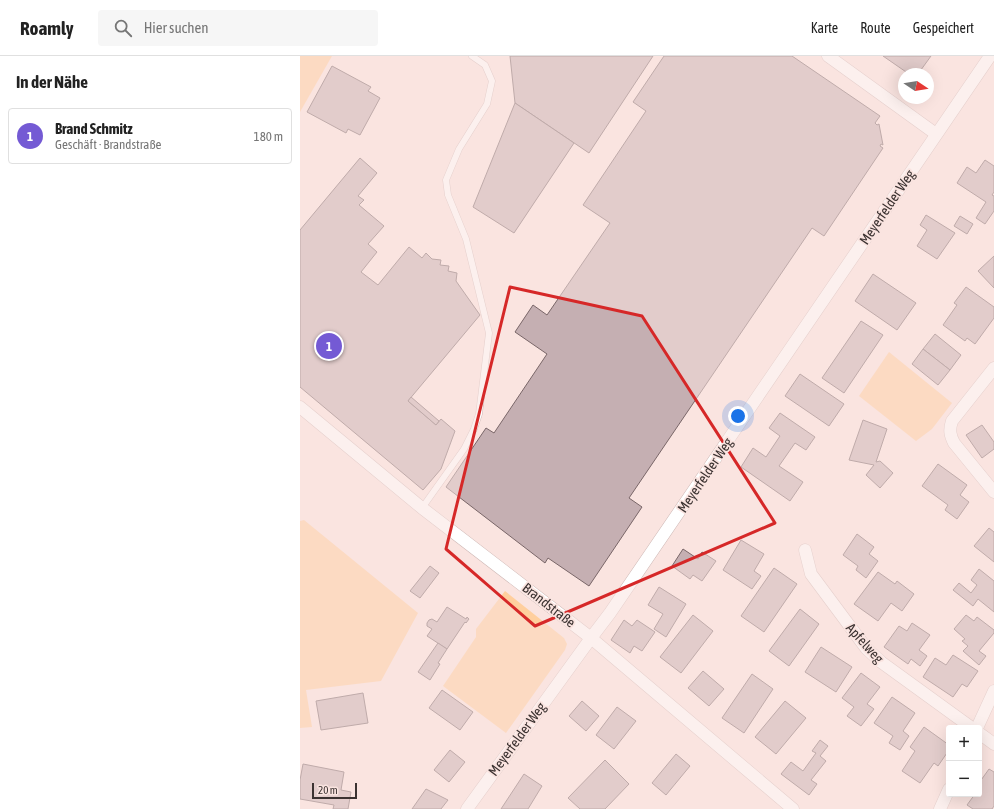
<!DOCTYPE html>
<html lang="de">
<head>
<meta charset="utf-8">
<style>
	body { margin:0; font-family:"Asap Condensed",sans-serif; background:#f6f6f6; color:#222 }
	.controls { position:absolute; right:12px; bottom:12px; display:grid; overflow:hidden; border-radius:4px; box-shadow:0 4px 16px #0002 }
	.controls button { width:36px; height:36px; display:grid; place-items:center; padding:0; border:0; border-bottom:1px solid #e0e0e0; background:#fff; color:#222; font:20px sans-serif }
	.compass { position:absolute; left:598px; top:12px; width:36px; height:36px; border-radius:50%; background:#fff; box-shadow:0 4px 16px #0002; rotate:102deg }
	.scale { position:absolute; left:12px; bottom:10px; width:45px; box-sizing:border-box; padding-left:4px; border:2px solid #3b3231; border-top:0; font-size:11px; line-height:14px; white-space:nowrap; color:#3b3231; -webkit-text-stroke:3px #fae4e0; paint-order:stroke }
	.you { position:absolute; left:438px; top:360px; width:14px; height:14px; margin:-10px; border:3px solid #fff; border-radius:50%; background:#1a73e8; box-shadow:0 0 0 6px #1a73e833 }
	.badge { display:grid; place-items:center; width:26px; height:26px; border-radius:50%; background:#745ad4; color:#fff; font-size:13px; font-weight:700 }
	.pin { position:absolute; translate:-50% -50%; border:2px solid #fff; box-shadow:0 1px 4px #0006 }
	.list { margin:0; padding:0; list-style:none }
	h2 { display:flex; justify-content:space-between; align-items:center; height:52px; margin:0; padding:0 16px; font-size:17px }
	h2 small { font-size:13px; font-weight:400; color:#767676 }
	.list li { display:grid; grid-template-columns:26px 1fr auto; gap:12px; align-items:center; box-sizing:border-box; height:56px; margin:0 8px 8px; padding:0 8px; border:1px solid #e0e0e0; border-radius:4px }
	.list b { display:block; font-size:15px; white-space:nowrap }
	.list p { margin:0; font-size:13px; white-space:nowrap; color:#767676 }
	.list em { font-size:13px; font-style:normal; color:#767676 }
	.icon { flex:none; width:22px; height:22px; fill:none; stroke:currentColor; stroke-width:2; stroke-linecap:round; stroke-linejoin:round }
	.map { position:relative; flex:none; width:694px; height:753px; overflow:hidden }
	header { display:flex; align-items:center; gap:24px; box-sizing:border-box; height:56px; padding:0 20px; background:#fff; border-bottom:1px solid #e0e0e0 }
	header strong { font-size:19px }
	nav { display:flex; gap:22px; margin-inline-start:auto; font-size:14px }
	.search { width:280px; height:36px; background:#f6f6f6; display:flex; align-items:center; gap:10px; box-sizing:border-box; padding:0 14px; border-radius:4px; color:#767676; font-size:15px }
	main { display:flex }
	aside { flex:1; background:#fff }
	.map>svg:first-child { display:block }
</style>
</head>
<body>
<header>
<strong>Roamly</strong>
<div class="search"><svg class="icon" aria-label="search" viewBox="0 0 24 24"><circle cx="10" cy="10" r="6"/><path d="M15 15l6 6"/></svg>Hier suchen</div>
<nav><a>Karte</a><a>Route</a><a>Gespeichert</a></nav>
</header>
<main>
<aside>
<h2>In der Nähe<small></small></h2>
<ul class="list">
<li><span class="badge">1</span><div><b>Brand Schmitz</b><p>Geschäft · Brandstraße</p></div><em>180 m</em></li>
</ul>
</aside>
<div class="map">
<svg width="694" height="753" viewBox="0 0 694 753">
	<rect width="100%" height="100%" fill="#fae4e0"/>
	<g fill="#ffcf9e">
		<path d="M0,0H32L0,56Z"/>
		<path d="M589,296L652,347L632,373L616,385L559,340Z"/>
		<path d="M4,464L118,557L81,625L6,634L12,671L0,672V465Z"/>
		<path d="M205,535L264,582L267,588L265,594L206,677L143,630L176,581V573Z"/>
	</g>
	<g fill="#c5afb2" stroke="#796668">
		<path d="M210,0H353L289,97L215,47Z"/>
		<path d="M364,0H492L580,60L575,67L577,69L579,68L583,89L581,88L580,90L583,92L524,180L512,172L329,442L342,451L289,530L248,502L245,507L146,431L186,372L194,377L247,298L215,276L233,249L247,259L310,167L283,149L346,55L333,46Z"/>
		<path d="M583,0H631L618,18H609Z"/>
		<path d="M32,10L71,31L68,35L80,42L60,79L48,73L46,77L7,56Z"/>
		<path d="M215,47L274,87L214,177L173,151Z"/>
		<path d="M60,102L77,117L58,140L64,144L59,149L84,170L68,188L77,196L61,216L78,229L109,191L122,202L126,197L132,203L141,204L140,209L149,210L148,215L157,217L156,225L180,259L108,345L136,369L141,363L155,375L141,413L123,434L0,331V174Z"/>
		<path d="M685,104L694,110V136L692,139L694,140V155L685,168L676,162L686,146L657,127L667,111L676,117Z"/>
		<path d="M626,159L655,177L637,203L617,190L627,174L620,169Z"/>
		<path d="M660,160L673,168L667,178L654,170Z"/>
		<path d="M694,200V232L678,215Z"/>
		<path d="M573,218L616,247L597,274L555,245Z"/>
		<path d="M666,231L694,251V262L675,288L667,282L665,285L643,269L657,249L654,247Z"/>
		<path d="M561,265L583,279L544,337L522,322Z"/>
		<path d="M635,278L661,299L650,314L623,293Z"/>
		<path d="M623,293L650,314L638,329L612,308Z"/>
		<path d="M500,318L544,348L529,370L485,340Z"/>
		<path d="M111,341L139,365L136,369L108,345Z"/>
		<path d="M480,357L515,381L506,394L495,387L479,410L503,426L490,445L441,411L453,392L466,401L480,380L469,372Z"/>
		<path d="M563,364L587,373L576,406L580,405L593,417L580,432L566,419L574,409L549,404Z"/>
		<path d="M682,369L694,386V393L682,402L666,379Z"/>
		<path d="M638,408L667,429L660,439L669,446L657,463L645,454L648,449L622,430Z"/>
		<path d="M689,472L694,476V506L674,490Z"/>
		<path d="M557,478L574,491L569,498L578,505L566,522L556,514L558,510L543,499Z"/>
		<path d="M441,484L464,498L454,515L461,520L452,533L423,514Z"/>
		<path d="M383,493L398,503L402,496L416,505L402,525L393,519L390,523L372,510Z"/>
		<path d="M130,510L139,517L120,542L110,535Z"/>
		<path d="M474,512L497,528L464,576L441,560Z"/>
		<path d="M679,513L694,525V556L678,543L673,550L653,534L659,527L671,537L677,529L671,524Z"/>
		<path d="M578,516L595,528L597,525L614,538L602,555L591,547L578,565L554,548Z"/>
		<path d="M359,531L386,548L366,581L354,573L363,558L348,549Z"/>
		<path d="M147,551L166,563L167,561L169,563L166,567L165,566L147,593L127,580L132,573L127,570V567L129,564L132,563L137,566Z"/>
		<path d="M500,553L519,568L489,610L469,595Z"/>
		<path d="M393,559L413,575L381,617L360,601Z"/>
		<path d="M666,559L674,565L677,561L694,574V577L679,595L686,600L679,609L663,595L668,590L662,585L665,583L654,573Z"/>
		<path d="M324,564L332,570L337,564L355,576L342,595L334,590L330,597L311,584Z"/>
		<path d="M612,567L630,579L619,594L627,600L620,610L611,603L608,608L584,591L599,570L607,575Z"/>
		<path d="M138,587L147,593L138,607L140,608L130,624L118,616Z"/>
		<path d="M521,591L552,611L536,636L505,616Z"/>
		<path d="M653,599L678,615L667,631L662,628L653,641L623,621L635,602L646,609Z"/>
		<path d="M403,615L424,633L409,650L388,632Z"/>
		<path d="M561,617L580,631L567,648L574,653L561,670L547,660L554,651L542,642Z"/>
		<path d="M452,618L473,633L444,677L422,662Z"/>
		<path d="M142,634L173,656L160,674L129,652Z"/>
		<path d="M63,637L68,667L21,674L16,645Z"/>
		<path d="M592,641L615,657L603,675L609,680L600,694L589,687L593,680L574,667Z"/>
		<path d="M282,645L299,660L286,675L269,660Z"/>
		<path d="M485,645L506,662L476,698L455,681Z"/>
		<path d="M317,651L336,665L314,693L296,679Z"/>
		<path d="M624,671L649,689V694L638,710L634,707L620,727L602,715L615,695L610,691Z"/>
		<path d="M520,684L528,690L520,700L526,705L511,724L517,728L509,739L481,718L491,706L503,715L516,697L512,695Z"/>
		<path d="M150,694L165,706L149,726L134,714Z"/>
		<path d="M376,698L390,710L366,739L352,727Z"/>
		<path d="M305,704L329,728L305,753H280L268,742Z"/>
		<path d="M3,708L44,716L41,734L51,736L48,753H33L34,749L0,743V724Z"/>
		<path d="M689,713L694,716V750L692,753H673L667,749L675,738H679V727Z"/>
		<path d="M224,718L242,730L228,753H201Z"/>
		<path d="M126,733L148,744L141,753H112Z"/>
	</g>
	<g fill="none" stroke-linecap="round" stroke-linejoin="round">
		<defs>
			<path id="service" d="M122,452L164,393L174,373L179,358L189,277L166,183L148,139L146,124L159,93L187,48L192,25L185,9L172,0"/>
			<g id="minor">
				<path d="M528,0L636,78"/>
				<path d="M694,312L652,365C649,374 650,379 654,387L694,436"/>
				<path d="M0,351L122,452L291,582L493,753"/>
				<path d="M505,494L511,518L566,592L581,606L672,672"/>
				<path d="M677,672L694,635"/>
				<path d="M679,677L694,688"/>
				<path d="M167,753L291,582L310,557L690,0"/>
				<path d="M640,753L649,733"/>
			</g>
		</defs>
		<use href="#service" stroke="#ceb8b5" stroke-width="7"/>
		<use href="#minor" stroke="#ceb8b5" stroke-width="13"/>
		<use href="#service" stroke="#fff" stroke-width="6"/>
		<use href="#minor" stroke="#fff" stroke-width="12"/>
	</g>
	<path d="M0 0H694V753H0ZM210,231L342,260L475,467L235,570L146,493Z" fill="#fae4e0" fill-opacity=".55" fill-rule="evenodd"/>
	<path fill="none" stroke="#d62828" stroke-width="3" stroke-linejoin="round" d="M210,231L342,260L475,467L235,570L146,493Z"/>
	<g text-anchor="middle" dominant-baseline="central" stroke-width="3.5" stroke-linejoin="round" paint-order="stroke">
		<g font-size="14" fill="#3b3231" stroke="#fae4e0">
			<text transform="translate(587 151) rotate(-56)">Meyerfelder Weg</text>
			<text transform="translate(405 419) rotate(-56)">Meyerfelder Weg</text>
			<text transform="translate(249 549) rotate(38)">Brandstraße</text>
			<text transform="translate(565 587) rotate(48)">Apfelweg</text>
			<text transform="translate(217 683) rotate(-54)">Meyerfelder Weg</text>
		</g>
	</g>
</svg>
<div class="controls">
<button>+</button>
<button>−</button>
</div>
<svg class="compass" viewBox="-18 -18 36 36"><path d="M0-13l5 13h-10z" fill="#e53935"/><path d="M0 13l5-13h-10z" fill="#767676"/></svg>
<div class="scale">20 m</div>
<div class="you"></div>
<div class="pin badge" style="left:29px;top:290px">1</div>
</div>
</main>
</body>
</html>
